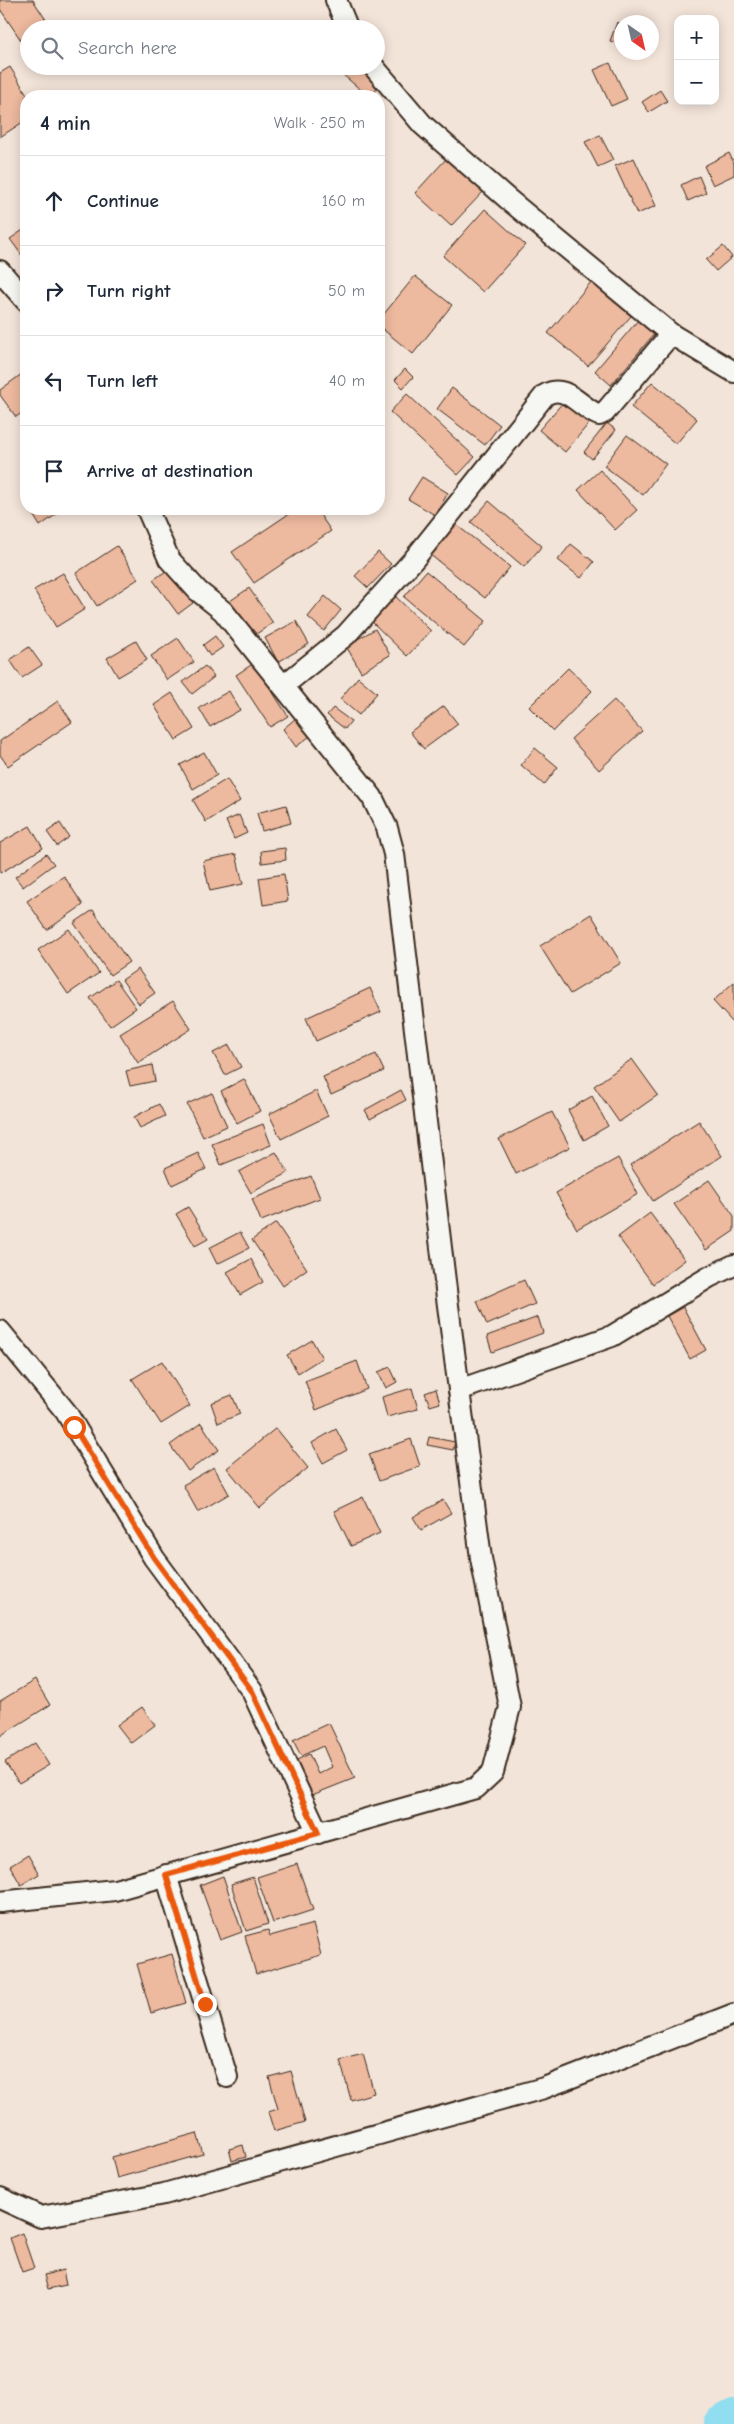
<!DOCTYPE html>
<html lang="en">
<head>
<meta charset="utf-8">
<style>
	body { margin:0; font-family:"Comic Neue",sans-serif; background:#f2f2f3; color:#1f2937 }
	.controls { position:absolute; right:15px; top:15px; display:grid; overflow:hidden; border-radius:10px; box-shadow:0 2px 12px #0003 }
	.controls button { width:45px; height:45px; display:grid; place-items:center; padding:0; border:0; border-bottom:1px solid #e0e1e3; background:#fff; color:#1f2937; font:25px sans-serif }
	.compass { position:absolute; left:614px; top:15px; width:45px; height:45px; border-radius:50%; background:#fff; box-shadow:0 2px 12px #0003; rotate:146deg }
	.stop { position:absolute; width:15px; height:15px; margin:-11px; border:4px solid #ea580c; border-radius:50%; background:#fff }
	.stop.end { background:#ea580c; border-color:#fff; box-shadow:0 1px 5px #0008 }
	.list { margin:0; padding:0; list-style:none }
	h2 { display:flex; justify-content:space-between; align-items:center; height:65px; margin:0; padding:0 20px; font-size:21px }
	h2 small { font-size:16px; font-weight:400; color:#747a83 }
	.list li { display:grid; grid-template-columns:32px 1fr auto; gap:15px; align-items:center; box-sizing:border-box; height:90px; padding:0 20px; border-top:1px solid #e0e1e3 }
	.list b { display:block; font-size:19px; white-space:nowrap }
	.list em { font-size:16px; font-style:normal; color:#747a83 }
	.icon { flex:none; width:28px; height:28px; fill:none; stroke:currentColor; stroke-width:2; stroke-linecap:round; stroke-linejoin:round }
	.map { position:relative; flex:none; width:734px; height:2424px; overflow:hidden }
	.search { position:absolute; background:#fff; box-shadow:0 2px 12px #0003; left:20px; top:20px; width:365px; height:55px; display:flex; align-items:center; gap:12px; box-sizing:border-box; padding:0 18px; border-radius:28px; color:#747a83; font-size:19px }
	.panel { position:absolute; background:#fff; box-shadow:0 2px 12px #0003; left:20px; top:90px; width:365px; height:425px; border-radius:20px }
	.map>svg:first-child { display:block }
</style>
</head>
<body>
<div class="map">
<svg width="734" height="2424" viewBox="0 0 734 2424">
	<rect width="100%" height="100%" fill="#f3e4d9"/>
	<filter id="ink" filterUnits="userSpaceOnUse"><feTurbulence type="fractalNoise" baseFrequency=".02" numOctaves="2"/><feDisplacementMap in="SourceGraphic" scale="10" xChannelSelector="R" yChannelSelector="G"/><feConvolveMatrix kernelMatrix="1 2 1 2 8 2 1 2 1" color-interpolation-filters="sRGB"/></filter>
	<g filter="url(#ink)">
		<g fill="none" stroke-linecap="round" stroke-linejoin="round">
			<path stroke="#90deef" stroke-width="36" d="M721,2424L734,2417"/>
		</g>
		<g fill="#edb99f" stroke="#3b2a1e">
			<path d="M0,0H33L52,29H29V52L0,9Z"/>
			<path d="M617,22L622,24V45L610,41Z"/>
			<path d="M610,63L627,99L611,106L594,70Z"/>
			<path d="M349,66H363L382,83L371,96H368L342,74Z"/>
			<path d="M10,67L28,96H26V120L0,137V73Z"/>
			<path d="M660,90L667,101L649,112L642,102Z"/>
			<path d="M600,135L613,160L598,167L585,142Z"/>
			<path d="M729,153L734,163V175L713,185L704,166Z"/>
			<path d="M634,158L656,206L637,214L615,166Z"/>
			<path d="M446,159L483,192L451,226L415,193Z"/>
			<path d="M699,176L706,193L688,201L681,185Z"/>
			<path d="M485,209L525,245L483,292L443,256Z"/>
			<path d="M26,228V261L10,239Z"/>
			<path d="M723,246L732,257L716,271L706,260Z"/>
			<path d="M415,276L452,305L413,354L379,326V320Z"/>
			<path d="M591,282L631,316L588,366L548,333Z"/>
			<path d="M639,319L655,333L611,385L595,371Z"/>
			<path d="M405,369L413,377L403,388L395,380Z"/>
			<path d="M26,371V410L16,417L0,395V390Z"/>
			<path d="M652,382L697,419L676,444L631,407Z"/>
			<path d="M452,388L500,425L485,445L437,409Z"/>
			<path d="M407,394L475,457L458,475L390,412Z"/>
			<path d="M565,400L591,421L565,452L539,430Z"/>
			<path d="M607,423L616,430L592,459L584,452Z"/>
			<path d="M627,435L666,464L643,495L604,466Z"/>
			<path d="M600,470L637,510L615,530L578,490Z"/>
			<path d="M422,477L448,493L435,515L408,499Z"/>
			<path d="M489,501L542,546L524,567L471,522Z"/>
			<path d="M37,509H64L40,526L32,513Z"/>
			<path d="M296,509H316L331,531L254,583L232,552Z"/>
			<path d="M454,523L510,567L485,598L429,554Z"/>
			<path d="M571,544L594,562L581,578L558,560Z"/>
			<path d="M117,546L138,579L97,606L76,573Z"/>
			<path d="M378,552L391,564L368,588L355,576Z"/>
			<path d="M169,569L193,603L178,614L153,580Z"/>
			<path d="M426,571L486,621L464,647L404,597Z"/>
			<path d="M63,573L85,609L56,627L34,590Z"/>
			<path d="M249,588L273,623L253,636L230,601Z"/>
			<path d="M391,592L431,631L407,656L367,617Z"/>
			<path d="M325,596L341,610L324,631L308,617Z"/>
			<path d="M296,621L309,644L278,662L265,638Z"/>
			<path d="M375,629L390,655L361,672L346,646Z"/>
			<path d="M215,636L223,647L210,656L203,645Z"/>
			<path d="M178,638L194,662L167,680L151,656Z"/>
			<path d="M136,641L147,660L118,677L107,658Z"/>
			<path d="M29,647L42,665L22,678L10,660Z"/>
			<path d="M254,663L288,716L270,727L236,675Z"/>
			<path d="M205,666L214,677L192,694L183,682Z"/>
			<path d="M568,668L592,691L553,731L529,707Z"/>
			<path d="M358,677L377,693L359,715L340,699Z"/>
			<path d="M229,691L240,710L210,727L199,708Z"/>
			<path d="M172,693L194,729L176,740L154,705Z"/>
			<path d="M614,700L642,731L599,770L571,739Z"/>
			<path d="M58,701L72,722L8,766L0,755V741Z"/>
			<path d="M444,706L458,724L424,749L410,732Z"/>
			<path d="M333,708L351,721L345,729L327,715Z"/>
			<path d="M296,718L310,736L296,747L283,729Z"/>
			<path d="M535,748L558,767L544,785L521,765Z"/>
			<path d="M204,752L217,775L193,789L180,765Z"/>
			<path d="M227,779L240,801L206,822L193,800Z"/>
			<path d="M286,805L291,823L262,831L257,813Z"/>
			<path d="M239,815L247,833L234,839L226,821Z"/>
			<path d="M60,823L69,837L57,846L47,832Z"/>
			<path d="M30,826L43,848L0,873V843Z"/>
			<path d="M285,848L286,860L262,863L261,851Z"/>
			<path d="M46,854L54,864L23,887L15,877Z"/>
			<path d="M236,854L243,884L210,891L203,861Z"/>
			<path d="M284,874L288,901L263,905L259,878Z"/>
			<path d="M64,876L83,905L47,930L27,901Z"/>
			<path d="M93,910L129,962L110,975L74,923Z"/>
			<path d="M591,914L621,963L570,994L540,946Z"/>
			<path d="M69,929L99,973L68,994L38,950Z"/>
			<path d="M138,969L155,993L139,1004L122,980Z"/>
			<path d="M116,980L136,1008L110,1026L90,998Z"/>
			<path d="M734,982V1024L713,1001Z"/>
			<path d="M370,988L381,1012L316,1041L306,1018Z"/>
			<path d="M173,1001L191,1029L138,1063L120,1034Z"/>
			<path d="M229,1045L241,1067L225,1075L213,1053Z"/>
			<path d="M376,1054L384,1071L331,1095L323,1077Z"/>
			<path d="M632,1059L658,1095L619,1122L594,1086Z"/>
			<path d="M152,1065L155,1081L130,1086L126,1071Z"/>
			<path d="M244,1079L260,1111L237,1123L221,1091Z"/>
			<path d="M401,1090L406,1100L370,1119L365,1110Z"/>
			<path d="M316,1091L328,1116L281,1139L269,1114Z"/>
			<path d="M212,1093L227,1126L203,1137L187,1104Z"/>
			<path d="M592,1096L608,1126L584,1140L568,1110Z"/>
			<path d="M159,1104L165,1116L140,1128L134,1117Z"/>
			<path d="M552,1112L570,1147L516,1174L499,1139Z"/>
			<path d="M699,1121L722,1156L653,1201L630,1165Z"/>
			<path d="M263,1124L271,1145L221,1165L212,1144Z"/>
			<path d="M276,1152L288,1173L251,1193L239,1172Z"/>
			<path d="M198,1153L206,1169L172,1185L165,1168Z"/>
			<path d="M618,1158L638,1194L577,1229L556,1193Z"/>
			<path d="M311,1176L320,1198L261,1221L252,1199Z"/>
			<path d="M709,1180L734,1216V1231L706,1250L674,1204Z"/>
			<path d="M188,1207L208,1239L195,1246L176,1214Z"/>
			<path d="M650,1213L685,1260L653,1284L618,1237Z"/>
			<path d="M276,1223L307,1269L283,1286L252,1240Z"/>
			<path d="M240,1232L249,1248L217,1264L209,1248Z"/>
			<path d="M251,1259L263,1282L240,1295L227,1272Z"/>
			<path d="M524,1280L535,1304L487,1325L477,1301Z"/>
			<path d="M683,1307L706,1350L690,1359L667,1316Z"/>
			<path d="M538,1317L543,1333L492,1352L487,1336Z"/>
			<path d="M312,1340L322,1358L298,1373L287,1355Z"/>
			<path d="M162,1361L190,1406L161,1424L132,1379Z"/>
			<path d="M357,1361L367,1389L316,1410L305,1381Z"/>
			<path d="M390,1367L397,1382L386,1388L378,1372Z"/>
			<path d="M412,1388L418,1409L387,1417L382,1397Z"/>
			<path d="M436,1389L440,1403L430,1406L425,1393Z"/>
			<path d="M232,1395L240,1414L218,1423L211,1403Z"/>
			<path d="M201,1423L219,1450L188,1471L170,1445Z"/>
			<path d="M276,1428L308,1468L260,1508L227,1468Z"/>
			<path d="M336,1429L347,1450L323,1463L312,1443Z"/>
			<path d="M429,1437L455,1442L453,1450L427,1445Z"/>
			<path d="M411,1439L420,1466L379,1481L369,1454Z"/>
			<path d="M214,1467L229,1494L198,1512L183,1485Z"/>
			<path d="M363,1497L380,1533L351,1546L334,1511Z"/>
			<path d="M443,1500L451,1513L421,1530L413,1517Z"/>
			<path d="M35,1680L50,1705L0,1736V1701Z"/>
			<path d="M142,1707L155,1725L131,1743L117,1725Z"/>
			<path d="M329,1723L355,1778L307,1797L291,1763L309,1754L318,1774L332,1767L323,1746L301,1756L293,1740Z"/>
			<path d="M35,1743L49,1765L19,1783L5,1762Z"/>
			<path d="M28,1855L39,1874L21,1885L10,1866Z"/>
			<path d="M297,1864L313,1910L273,1923L257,1877Z"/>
			<path d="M223,1876L242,1932L220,1940L200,1885Z"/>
			<path d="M253,1877L268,1924L246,1931L231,1884Z"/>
			<path d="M313,1924L321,1955L256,1974L245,1936L268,1930L270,1936Z"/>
			<path d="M172,1954L186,2003L151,2013L137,1964Z"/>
			<path d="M363,2054L374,2093L351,2100L340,2060Z"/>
			<path d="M291,2071L305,2122L274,2131L268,2112L278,2109L269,2077Z"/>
			<path d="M197,2133L203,2154L117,2178L112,2157Z"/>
			<path d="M243,2145L246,2157L232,2161L229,2149Z"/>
			<path d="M22,2233L34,2268L22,2272L10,2238Z"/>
			<path d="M63,2270L66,2285L48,2289L44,2275Z"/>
		</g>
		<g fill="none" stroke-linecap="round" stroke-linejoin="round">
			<defs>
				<g id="minor">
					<path d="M336,0L348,29"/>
					<path d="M373,66L423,125L509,200L671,334L734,372"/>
					<path d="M0,271L26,301"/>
					<path d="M283,686L346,635L415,558L545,395C566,382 580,408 599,415L605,412L671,334"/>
					<path d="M0,1331L66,1412L154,1558L252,1691L318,1833"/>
					<path d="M459,1390L612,1336L709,1277L734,1265"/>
					<path d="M166,1875L227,2077"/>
					<path d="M0,1902L115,1890L476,1788L493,1772L510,1707L481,1558L447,1298L394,854L387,828L372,797L223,611L198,591L169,559L147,509"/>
					<path d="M0,2198L41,2217L164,2194L544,2088L734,2014"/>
				</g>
			</defs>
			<use href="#minor" stroke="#3b2a1e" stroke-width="24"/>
			<use href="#minor" stroke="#f6f6f2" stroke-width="20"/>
		</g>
	</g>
	<g fill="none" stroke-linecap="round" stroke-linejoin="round" filter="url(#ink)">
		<path stroke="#ea580c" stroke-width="6" d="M74,1427L154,1558L252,1691L318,1833L166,1875L205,2004"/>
	</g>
</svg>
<div class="controls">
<button>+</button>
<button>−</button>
</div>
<svg class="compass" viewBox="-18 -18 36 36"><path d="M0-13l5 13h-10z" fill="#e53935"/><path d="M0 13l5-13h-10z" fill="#747a83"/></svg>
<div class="stop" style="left:74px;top:1427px"></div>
<div class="stop end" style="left:205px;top:2004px"></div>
<div class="search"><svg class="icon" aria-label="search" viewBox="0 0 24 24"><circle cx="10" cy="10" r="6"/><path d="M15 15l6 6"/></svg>Search here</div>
<section class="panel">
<h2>4 min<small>Walk · 250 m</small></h2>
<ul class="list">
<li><svg class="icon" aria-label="ahead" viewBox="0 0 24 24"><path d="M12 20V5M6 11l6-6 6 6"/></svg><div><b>Continue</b></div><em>160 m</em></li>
<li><svg class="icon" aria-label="right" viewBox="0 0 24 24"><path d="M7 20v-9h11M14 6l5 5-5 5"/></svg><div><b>Turn right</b></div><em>50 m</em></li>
<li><svg class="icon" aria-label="left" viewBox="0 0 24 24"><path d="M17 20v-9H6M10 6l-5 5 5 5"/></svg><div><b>Turn left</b></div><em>40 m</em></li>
<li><svg class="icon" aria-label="arrive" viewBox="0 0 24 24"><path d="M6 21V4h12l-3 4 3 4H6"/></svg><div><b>Arrive at destination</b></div></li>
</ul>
</section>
</div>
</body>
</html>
